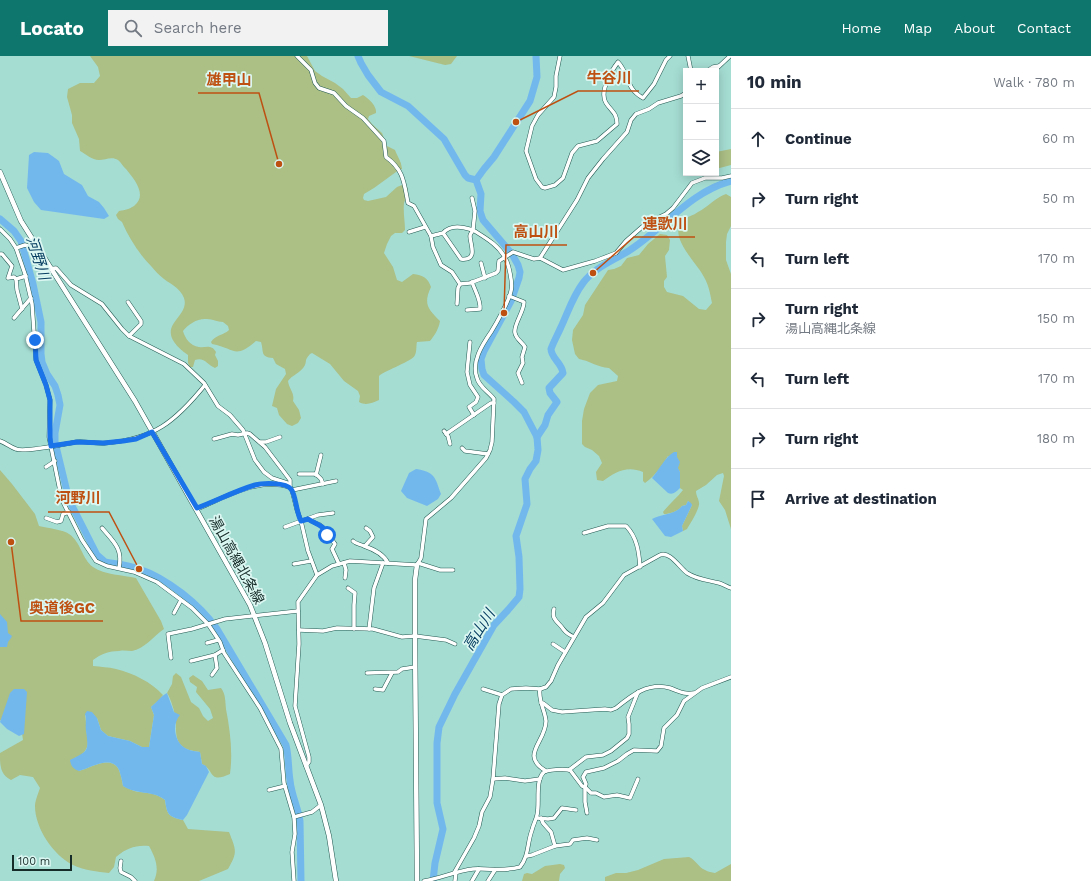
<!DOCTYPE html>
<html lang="en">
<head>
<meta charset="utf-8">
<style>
	body { margin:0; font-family:"Work Sans","Noto Sans JP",sans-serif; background:#f2f2f3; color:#1f2937 }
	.controls { position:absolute; right:12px; top:12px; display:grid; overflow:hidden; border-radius:0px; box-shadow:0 2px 10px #0003 }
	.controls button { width:36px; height:36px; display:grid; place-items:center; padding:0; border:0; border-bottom:1px solid #e0e1e3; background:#fff; color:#1f2937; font:20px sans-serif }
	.scale { position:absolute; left:12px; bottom:10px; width:60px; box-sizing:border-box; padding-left:4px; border:2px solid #162c29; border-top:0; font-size:11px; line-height:14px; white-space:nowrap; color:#162c29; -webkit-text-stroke:3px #dcf7f2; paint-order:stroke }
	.stop { position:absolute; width:12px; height:12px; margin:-9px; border:3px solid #1a73e8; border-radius:50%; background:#fff }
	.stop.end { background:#1a73e8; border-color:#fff; box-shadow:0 1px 4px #0008 }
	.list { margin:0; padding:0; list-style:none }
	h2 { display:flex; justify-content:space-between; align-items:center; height:52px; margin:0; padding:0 16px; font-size:17px }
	h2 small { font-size:13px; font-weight:400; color:#747a83 }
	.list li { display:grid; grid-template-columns:26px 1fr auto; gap:12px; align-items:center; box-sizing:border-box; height:60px; padding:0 16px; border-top:1px solid #e0e1e3 }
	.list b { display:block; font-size:15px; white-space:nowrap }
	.list p { margin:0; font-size:13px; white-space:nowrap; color:#747a83 }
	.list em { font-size:13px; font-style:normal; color:#747a83 }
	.icon { flex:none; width:22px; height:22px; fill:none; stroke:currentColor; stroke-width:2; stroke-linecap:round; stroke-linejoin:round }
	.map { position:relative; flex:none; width:731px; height:825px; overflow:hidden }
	header { display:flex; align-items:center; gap:24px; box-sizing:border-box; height:56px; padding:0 20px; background:#0f766e; color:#fff }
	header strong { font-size:19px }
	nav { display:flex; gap:22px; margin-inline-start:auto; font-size:14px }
	.search { width:280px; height:36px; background:#f2f2f3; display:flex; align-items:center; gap:10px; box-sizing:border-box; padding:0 14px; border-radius:0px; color:#747a83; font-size:15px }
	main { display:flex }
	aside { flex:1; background:#fff }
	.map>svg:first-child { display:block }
</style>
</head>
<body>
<header>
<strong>Locato</strong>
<div class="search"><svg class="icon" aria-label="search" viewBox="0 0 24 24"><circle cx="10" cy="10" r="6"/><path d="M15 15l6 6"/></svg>Search here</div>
<nav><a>Home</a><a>Map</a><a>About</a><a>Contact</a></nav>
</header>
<main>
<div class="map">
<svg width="731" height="825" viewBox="0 0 731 825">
	<rect width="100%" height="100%" fill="#a5ddd3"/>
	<g fill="#acbf85">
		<path d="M90,0H307L315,15L322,20L335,27L343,33L351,42H357L363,39C369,43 377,50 376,57L369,60L368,63L372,68L382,77L387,90L395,94C398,102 401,104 402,113L396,116L374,132L364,138L363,142L364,144L368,145L386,141L397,131L402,129H406C410,135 406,141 404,147C403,156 405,165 405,174L402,177H395L391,180L387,188L384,197L393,211L397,224L402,226L413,218C423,219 428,222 431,231C423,248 428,253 440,265C439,272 435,279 430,285L417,286C416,289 417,295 415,299C413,305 386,314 379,320V344C372,347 366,350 359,346L360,340L358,335L344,325L330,308L312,297L310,298C304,305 307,304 305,309C301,317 292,319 288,325C289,333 295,337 293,345L299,354L301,362L298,367L292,370L287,368L279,359L277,352L272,350L276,333L286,318L285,313L276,308L273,302C260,301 264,296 261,286L256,285C234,304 235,292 212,288L211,286C215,279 224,279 229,274L228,270L223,266C217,266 213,263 207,263C198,262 188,268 183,275C185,282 190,290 199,291C206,292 211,288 216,296L215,299L218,305V310L215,312C207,309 205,301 195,304L193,311H190L188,307V299C148,270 191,263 184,242C180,232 172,229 164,223C159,219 155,215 151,210C139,198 129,182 122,166L118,163L116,159L119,155C126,154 129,153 134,150C148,139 134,123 126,113C123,111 121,106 118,104C112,100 105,104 99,104C92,104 86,98 80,95L79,83L72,67V59L67,41L68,33L80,27H94L100,20L98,11Z"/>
		<path d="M409,0H457L451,8L445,9Z"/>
		<path d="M731,93V109L716,113V96Z"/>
		<path d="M726,138L731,141V170L727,178L726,186V204L731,218V473L725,454L719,445L724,420L723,417L717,419L706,429L696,435C696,440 699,443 699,447C700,452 690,468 687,473L683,475L682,470L692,449L688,445L686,449L682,450C679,455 670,458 664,458L663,456C669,448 677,442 683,434L680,432V416L668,400C662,410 655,420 645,427L643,425V416C627,409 615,416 603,425L597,424L596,416L602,407L599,400L592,394L585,391L582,388V365L584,353L590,337L598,329L617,325L618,320L609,312C597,311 590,305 579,303L575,298L572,284L573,274L583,259L585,249L608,214L614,213L621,210L627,202L639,199L648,188L660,178L667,179L670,184L669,194L665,200L667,221L664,225V231L667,236L683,240L699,253L706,254L712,247C710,237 709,230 704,221C697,207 668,181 682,165C687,160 693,160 698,156C708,151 716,141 726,138Z"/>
		<path d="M0,414L12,428L35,458L39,470C47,472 64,474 69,478C81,486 82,503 93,511C105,519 123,519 136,522L161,565L164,573C154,580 144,593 132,595C128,595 124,594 119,595C109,595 101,598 93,604V610C101,611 108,611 116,613C133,617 151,626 163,639L159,644L151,651L154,659L149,691H142L130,685L108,680L101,674L97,662L85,659C86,663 86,667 86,672C86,676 88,681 88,685C88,694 82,700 75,702L79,715C90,712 112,698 119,714C121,719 122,725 123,730C128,732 133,735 138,736C149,737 156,737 165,744C167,758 168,761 183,764L188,773L229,776C236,794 238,796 228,813L199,825H154C160,812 155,801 149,790C135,789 127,792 116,801L114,811L109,817C98,816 83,814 73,809C53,799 35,772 35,750C35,745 38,738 40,732L33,721L20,719L11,724C0,718 0,710 0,697L23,684L22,677L0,664Z"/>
		<path d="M176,617L181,621L191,646L199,652L203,660L208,665L213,662L210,653L196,636L197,631L190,626L189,622L193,619L202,625L208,634L221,632C226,639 225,645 226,653C230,674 233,696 230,718C208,728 215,714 202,708L200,696C193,695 185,694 180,688C175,682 176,671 176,664C175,657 171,643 167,637L172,628L173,620Z"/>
		<path d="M689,801C696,804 698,811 705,814C708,816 712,816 715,817L731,808V825H605V821L616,817H626L638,814L664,803Z"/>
		<path d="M560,808L564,809L565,812L560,818L559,825H522L524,818L527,817L532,818L545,810Z"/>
	</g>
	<g fill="#73b8ed">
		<path d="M34,96L48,97L55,102L59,105L64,118L82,129L88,140L99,146L104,152L109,160L104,163L41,154L34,146L27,132L29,99Z"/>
		<path d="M674,396H677V401L680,406L678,412L680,416V432C676,436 673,439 668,437L652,422C659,414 665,401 674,396Z"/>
		<path d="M416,413C435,416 435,421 441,438L438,443L427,450L407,442L401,435L409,417Z"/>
		<path d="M688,445L691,447L692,449L682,470L683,475L671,481L665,480L652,463C661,458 675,459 682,450L686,449Z"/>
		<path d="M0,558L7,566L8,577L12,580L11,582L8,586L7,591H0Z"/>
		<path d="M14,633H24L27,636L24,678L19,680L7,673L0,666L10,637Z"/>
		<path d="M167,637L174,656L180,659C171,669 175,688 187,693C191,695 196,695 200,696L202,708L206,710L209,716L187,759L183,764C168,761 167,758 165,744C153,734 136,739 123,730C122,725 121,719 119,714C112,698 90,712 79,715C73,713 71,710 70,704C88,695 89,696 86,675C85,669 87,664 85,658L87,655L92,656L97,662L101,674L108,680L130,685L142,691H149L154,659L151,651C157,646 161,640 167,637Z"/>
	</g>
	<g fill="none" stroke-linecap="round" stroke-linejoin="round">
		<g stroke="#73b8ed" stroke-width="7">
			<path d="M358,0L361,7L368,19L381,36L408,50L444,83L465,119L468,122L476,124L481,138L480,155L483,164L512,198L518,209L520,216L519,222L511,245L484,295L481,303L482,313L484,319L514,346L524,356L537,381L538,394L536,405L530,413L525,423L527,448L516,480L519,501L520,533L519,541L508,554L494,569L455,638L439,671L437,687V747L443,773L435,807L433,825"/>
			<path d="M476,124L484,113L494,101L530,45L537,21L536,0"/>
			<path d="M0,163L14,175L21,185L33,228L41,266V298L42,306L47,318L55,330L58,339L60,349L55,377V386L69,444L97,499L105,506C116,508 128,509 139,513C167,522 200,549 217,573L286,689C289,701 288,712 290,724C291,738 298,751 300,765L301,825"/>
			<path d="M537,381L545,369L548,359L557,346L550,337L549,332L563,317C562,307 551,302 551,293C554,285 558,278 561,271C568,256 573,240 583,227C595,211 613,205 630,194C664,172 690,136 731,125"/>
		</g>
		<defs>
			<g id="street">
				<path d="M297,0L311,14L315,27L319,32L334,37L346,50L363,62L384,85L386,101C404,114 404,127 408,147L414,150L431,180L433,191L441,209L452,216L460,228L470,227L496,217L498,215L499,205L513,196L534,203L540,202L563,214L595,205L616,197L626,185L642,171L647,167L666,158L673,152L692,127L705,122H722L731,120"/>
				<path d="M560,0L556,20V31L554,41L538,59L532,70L526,95L536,123L542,131L545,132L555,129L563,122L572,97L578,90L597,85L617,68C617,57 612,56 606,47C599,36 611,15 618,6C630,19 625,32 643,42L654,28L666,4L670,0"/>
				<path d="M688,0L691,15"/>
				<path d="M707,15L713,11L719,10"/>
				<path d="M714,15L730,0"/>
				<path d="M0,173L10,183L16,192L25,218L32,248L36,304L46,329L50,344L49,381L60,435L64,448L82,484L96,505L107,510L134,516L157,526L192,552L208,568L220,586L224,597L260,652L281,693L284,727L294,761L295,778L292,796L294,825"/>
				<path d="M409,176L425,171"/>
				<path d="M431,180L443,177L461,203C479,205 470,188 470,180C470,178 472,176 473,174C463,171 451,168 443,177"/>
				<path d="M16,192L25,189L31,191L45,211L47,213L56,212L71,229L102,248L122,273L129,280L184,308L204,327L218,350L230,359L243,374L255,404L264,416L272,422L287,427L290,431L292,434L297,454L301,465L308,495L317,519"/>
				<path d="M0,198H2L12,210L8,222L14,221L16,223"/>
				<path d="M540,202L577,144L588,122L603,103L627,76L631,64L636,58L649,53L658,47L681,40L686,37"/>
				<path d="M481,207L485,222"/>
				<path d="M509,240L524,246C524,256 513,269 515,277C516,283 522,286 525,291L522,301L523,307L518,317L522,327"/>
				<path d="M128,246L141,265V268L129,280"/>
				<path d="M457,248L458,232L460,228"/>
				<path d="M22,253L17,234L16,223L26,220"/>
				<path d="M467,254L480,253C481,244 475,235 472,226"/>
				<path d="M14,262L31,242"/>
				<path d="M470,286L467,316L470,329L478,341L476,346L469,351L474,359"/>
				<path d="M444,375L448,380L450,388"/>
				<path d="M446,378L491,347H494"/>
				<path d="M0,385C6,387 10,391 16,393C24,397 64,388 76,386C86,385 96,388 106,387C154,383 175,366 205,329"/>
				<path d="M260,386H266L280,381"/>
				<path d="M462,392L465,395L488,398"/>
				<path d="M46,411L55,405"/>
				<path d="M299,418H316L321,423L323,428"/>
				<path d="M316,419L321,399"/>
				<path d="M292,434L336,425"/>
				<path d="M197,453C226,441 258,421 290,431V424L281,412L265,391L250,378L247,377L238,379L232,378L214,383"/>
				<path d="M46,462L57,466L61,465L63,458L69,456"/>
				<path d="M308,463C312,466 316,467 320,469C326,473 331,483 335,488L332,493L339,508"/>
				<path d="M285,471L318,459L333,457"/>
				<path d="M102,472C114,486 123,493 119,512"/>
				<path d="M584,477L608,470H626C637,481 639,496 640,511"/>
				<path d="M353,485C356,488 360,488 364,490C373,493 384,499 388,507"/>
				<path d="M365,490L373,481L370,475L366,472"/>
				<path d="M344,507L346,514L345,522"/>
				<path d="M418,507L440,514H453"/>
				<path d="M294,508L311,505"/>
				<path d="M348,532L355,537L354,549V573"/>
				<path d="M554,553C552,560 554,563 559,568C566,575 563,576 574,581"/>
				<path d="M174,557L181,544"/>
				<path d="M369,573L374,532L383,507"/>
				<path d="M299,574L323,575L337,572L373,573L402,581L415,580L446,584L455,588"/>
				<path d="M207,587L218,584"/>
				<path d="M553,588L565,596"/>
				<path d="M171,602L168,578L192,573L225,563L298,555"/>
				<path d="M191,605L215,599L223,594"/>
				<path d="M367,617L398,616L402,613L415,611"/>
				<path d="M212,619L217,612L215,599"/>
				<path d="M375,633L383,634L392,617"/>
				<path d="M483,633L502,639"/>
				<path d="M540,633C538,645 545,654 546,665C546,686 519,699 546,715"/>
				<path d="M541,647H543L552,654L562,656L605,653L611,654L616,652C632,639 648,626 670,632C679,635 684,639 694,637"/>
				<path d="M306,710L309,706V701L295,650L299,588L298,546L317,519L332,510L350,505L417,509L421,502L426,463L451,442L486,402L490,394L492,386L494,343C489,336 479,331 477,322C471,306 482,289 491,276C496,268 509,245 511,235C513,228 509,208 505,202C499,189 484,181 473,174L475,155L472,142"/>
				<path d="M569,714L586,701L603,699L611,695L627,682L629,678V668L628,661L638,636"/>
				<path d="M493,723L505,722L525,725L540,723"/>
				<path d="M585,731L591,737H596L604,741L617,739L630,742L638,723"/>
				<path d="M585,731V746L587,757"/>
				<path d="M269,734L285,730"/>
				<path d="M294,761L312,756L321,749"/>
				<path d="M537,762L548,763L554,762L562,752L576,754"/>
				<path d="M541,762L543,767L551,776L555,790"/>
				<path d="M527,800L532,799L555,790L570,788L573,784L587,782L597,784"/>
				<path d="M121,805L120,812L121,816L131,821L135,825"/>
				<path d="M454,817L474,782L479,770L482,756L490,741L493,723L499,648L502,639L511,633L526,632L540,633L546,631L551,625L558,609L586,561L603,547L624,519L660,499C670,495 679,511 687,517C698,524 708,524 719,527C723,528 727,531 731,532"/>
				<path d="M424,825C441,822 456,815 473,813C489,812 503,816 520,811C529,800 527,787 532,774C533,769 536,764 537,759C540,748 535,726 543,717C547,713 565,713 570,714L582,730L585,731L586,728L583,721L586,716L604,712L618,705L627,698L634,694L657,695L661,690L664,672L677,659L684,645L702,632L731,621"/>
				<path d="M455,825L456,816"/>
				<path d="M472,825L479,813"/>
				<path d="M488,825L495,814"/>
			</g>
			<g id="secondary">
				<path d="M0,116L21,165L135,345L250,549L265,587L290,667L321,749L329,780L336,825"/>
				<path d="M417,509L415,524V580L417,825"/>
			</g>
		</defs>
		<use href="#street" stroke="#245a52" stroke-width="4.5"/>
		<use href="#secondary" stroke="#245a52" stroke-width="5.5"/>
		<use href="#street" stroke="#fff" stroke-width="3.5"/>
		<use href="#secondary" stroke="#fff" stroke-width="4.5"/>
	</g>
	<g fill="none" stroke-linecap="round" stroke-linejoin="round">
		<path stroke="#1a73e8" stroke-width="5" d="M35,284L36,304L46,329L50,344V381L51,390L77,386L104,387L123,385L136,383L152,376L197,452C216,445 235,435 255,429C262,427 286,426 291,433C296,439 296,456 301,465L308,463C315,468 325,469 327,479"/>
	</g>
	<g text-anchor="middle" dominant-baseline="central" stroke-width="3.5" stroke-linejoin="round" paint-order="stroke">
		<g font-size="14" fill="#162c29" stroke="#dcf7f2">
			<text transform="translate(237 504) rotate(61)">湯山高縄北条線</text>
		</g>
		<g font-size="15" font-style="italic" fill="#0a4063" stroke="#dcf7f2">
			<text transform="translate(38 202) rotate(72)">河野川</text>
			<text transform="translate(479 574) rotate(-58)">高山川</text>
		</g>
	</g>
	<path fill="none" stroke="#be5012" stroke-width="1.5" d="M516 66L578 35H639M279 108L259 37H198M593 217L634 181H695M504 257L506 189H567M139 513L109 456H48M11 486L21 565H103"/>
	<g fill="#be5012" stroke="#dcf7f2" stroke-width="1.5">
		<circle cx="516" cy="66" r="4"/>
		<circle cx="279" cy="108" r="4"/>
		<circle cx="593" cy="217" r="4"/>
		<circle cx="504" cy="257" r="4"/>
		<circle cx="139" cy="513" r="4"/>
		<circle cx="11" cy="486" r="4"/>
	</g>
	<g font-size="15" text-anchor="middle" font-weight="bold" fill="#be5012" stroke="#dcf7f2" stroke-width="3.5" stroke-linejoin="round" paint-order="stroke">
		<text x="609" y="27">牛谷川</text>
		<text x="229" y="29">雄甲山</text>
		<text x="665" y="173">連歌川</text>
		<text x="536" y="181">高山川</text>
		<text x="78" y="447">河野川</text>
		<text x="62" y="557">奥道後GC</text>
	</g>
</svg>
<div class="controls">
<button>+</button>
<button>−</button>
<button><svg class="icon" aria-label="layers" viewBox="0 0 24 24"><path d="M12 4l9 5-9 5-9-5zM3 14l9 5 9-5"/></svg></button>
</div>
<div class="scale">100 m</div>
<div class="stop" style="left:327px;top:479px"></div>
<div class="stop end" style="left:35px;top:284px"></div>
</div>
<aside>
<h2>10 min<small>Walk · 780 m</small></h2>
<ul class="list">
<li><svg class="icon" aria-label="ahead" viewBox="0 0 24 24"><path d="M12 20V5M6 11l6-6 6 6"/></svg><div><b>Continue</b></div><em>60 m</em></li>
<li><svg class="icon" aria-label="right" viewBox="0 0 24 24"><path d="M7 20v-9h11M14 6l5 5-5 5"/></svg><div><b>Turn right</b></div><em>50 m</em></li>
<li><svg class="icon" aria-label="left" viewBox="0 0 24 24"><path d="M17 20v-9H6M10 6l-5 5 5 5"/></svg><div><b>Turn left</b></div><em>170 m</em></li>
<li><svg class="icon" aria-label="right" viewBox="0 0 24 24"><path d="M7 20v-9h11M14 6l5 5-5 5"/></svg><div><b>Turn right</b><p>湯山高縄北条線</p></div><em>150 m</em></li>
<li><svg class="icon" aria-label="left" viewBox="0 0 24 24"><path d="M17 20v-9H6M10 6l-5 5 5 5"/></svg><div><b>Turn left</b></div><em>170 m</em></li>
<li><svg class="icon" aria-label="right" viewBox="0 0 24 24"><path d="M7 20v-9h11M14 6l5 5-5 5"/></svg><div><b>Turn right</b></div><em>180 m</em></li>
<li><svg class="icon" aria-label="arrive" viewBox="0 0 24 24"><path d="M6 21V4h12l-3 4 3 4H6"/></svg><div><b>Arrive at destination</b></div></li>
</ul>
</aside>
</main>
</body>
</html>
